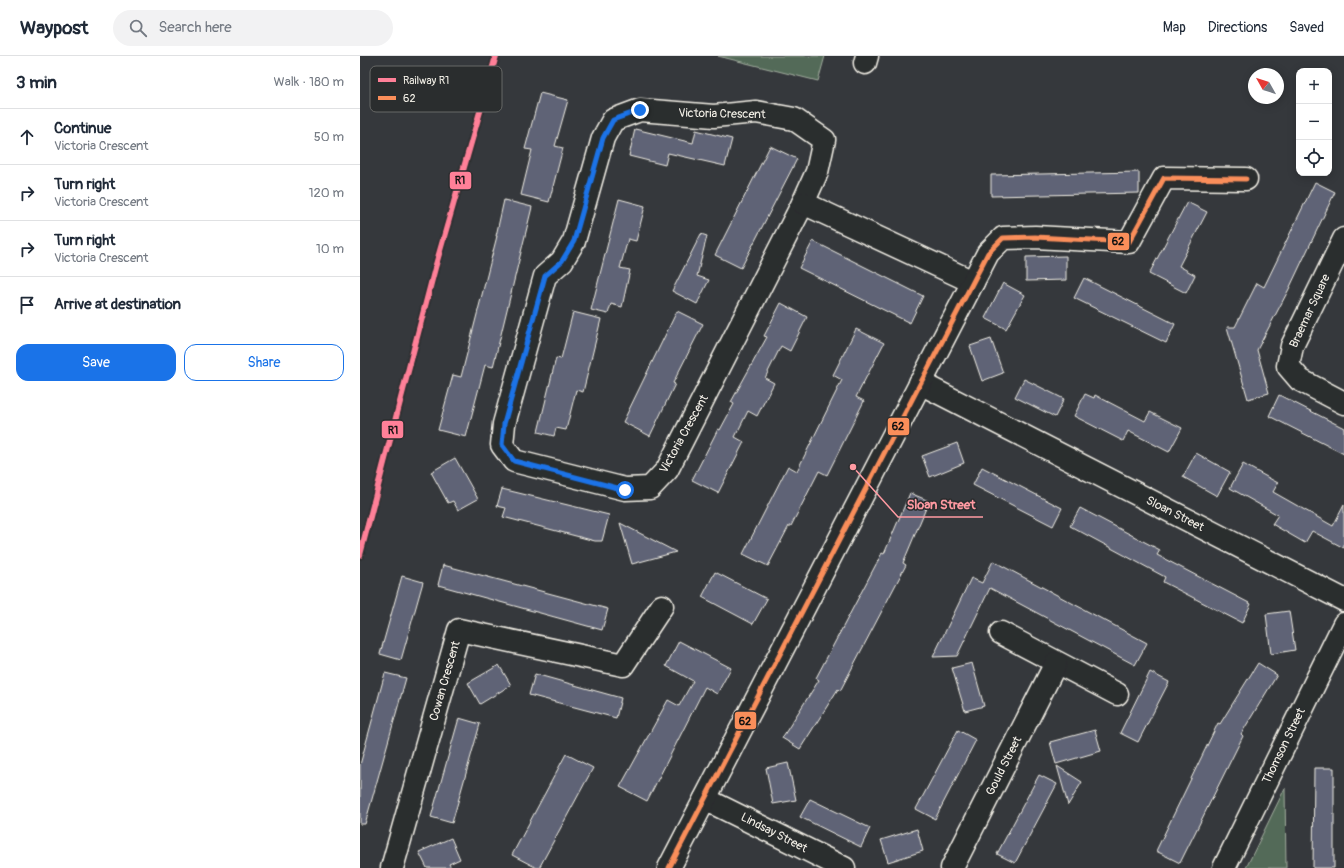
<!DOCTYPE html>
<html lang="en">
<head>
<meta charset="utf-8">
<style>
	body { margin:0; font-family:Pangolin,sans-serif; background:#f2f2f3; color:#1f2937 }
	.controls { position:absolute; right:12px; top:12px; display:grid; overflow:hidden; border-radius:8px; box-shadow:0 2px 10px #0003 }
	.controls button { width:36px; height:36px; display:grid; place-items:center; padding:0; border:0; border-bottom:1px solid #e0e1e3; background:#fff; color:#1f2937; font:20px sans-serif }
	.compass { position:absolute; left:888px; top:12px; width:36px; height:36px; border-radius:50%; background:#fff; box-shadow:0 2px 10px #0003; rotate:309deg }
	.stop { position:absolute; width:12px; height:12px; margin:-9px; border:3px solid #1a73e8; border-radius:50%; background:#fff }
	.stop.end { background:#1a73e8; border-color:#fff; box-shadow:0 1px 4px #0008 }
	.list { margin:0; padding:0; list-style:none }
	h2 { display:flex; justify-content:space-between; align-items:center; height:52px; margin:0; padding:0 16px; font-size:17px }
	h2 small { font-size:13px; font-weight:400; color:#747a83 }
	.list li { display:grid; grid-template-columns:26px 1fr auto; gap:12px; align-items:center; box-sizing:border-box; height:56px; padding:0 16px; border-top:1px solid #e0e1e3 }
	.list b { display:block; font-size:15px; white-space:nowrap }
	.list p { margin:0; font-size:13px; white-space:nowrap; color:#747a83 }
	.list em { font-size:13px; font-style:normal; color:#747a83 }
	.actions { display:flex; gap:8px; padding:12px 16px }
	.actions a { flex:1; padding:9px 0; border:1px solid #1a73e8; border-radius:12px; text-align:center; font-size:14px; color:#1a73e8 }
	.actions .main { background:#1a73e8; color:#fff }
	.icon { flex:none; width:22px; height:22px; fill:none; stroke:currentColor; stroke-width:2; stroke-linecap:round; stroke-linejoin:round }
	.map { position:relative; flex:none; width:984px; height:812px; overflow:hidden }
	header { display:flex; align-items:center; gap:24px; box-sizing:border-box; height:56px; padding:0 20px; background:#fff; border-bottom:1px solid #e0e1e3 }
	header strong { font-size:19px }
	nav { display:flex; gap:22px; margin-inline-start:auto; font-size:14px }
	.search { width:280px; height:36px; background:#f2f2f3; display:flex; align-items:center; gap:10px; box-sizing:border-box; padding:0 14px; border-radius:22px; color:#747a83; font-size:15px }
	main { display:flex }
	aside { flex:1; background:#fff }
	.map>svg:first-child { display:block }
</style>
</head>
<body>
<header>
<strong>Waypost</strong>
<div class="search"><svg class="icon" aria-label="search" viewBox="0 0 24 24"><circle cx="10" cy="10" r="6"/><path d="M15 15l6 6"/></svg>Search here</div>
<nav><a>Map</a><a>Directions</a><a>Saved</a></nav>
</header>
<main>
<aside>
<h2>3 min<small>Walk · 180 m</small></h2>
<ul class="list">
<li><svg class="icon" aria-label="ahead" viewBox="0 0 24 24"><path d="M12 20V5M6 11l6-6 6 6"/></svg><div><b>Continue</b><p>Victoria Crescent</p></div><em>50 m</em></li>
<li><svg class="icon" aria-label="right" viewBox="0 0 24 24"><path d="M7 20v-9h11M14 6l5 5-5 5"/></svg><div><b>Turn right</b><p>Victoria Crescent</p></div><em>120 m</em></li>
<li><svg class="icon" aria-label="right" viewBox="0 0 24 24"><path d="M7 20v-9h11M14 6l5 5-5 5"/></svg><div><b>Turn right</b><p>Victoria Crescent</p></div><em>10 m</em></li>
<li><svg class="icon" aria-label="arrive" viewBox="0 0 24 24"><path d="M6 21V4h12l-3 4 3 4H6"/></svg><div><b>Arrive at destination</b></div></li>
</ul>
<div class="actions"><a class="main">Save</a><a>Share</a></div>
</aside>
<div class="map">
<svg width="984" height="812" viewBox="0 0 984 812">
	<rect width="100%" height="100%" fill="#35383c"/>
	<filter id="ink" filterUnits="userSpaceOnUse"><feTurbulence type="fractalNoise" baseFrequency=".025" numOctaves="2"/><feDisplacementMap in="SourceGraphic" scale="8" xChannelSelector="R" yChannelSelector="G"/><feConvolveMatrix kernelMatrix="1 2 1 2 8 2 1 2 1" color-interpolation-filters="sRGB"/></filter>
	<g filter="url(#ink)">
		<g fill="#536b58" stroke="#a4aea0">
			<path d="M358,0H465L458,25Z"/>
			<path d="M925,732L926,812H886Z"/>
		</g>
		<g fill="#5f6476" stroke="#f4f1e8">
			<path d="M180,37L208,44L195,90L203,92L189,146L161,139L172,94L165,93Z"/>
			<path d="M275,73L333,87L336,74L372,83L365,110L308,97L305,109L269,100Z"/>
			<path d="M410,90L437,103L381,212L355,199Z"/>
			<path d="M779,116V137L631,140V119Z"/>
			<path d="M955,126L975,136L929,233L897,294L909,337L888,343L867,271H875L897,227L904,231Z"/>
			<path d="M259,143L285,150L276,185L268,183L260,212L270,214L262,251L251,248L248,258L231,254Z"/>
			<path d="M144,144L172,151L133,311L125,309L106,381L78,374L93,319L101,321L137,180H136Z"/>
			<path d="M827,146L847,156L819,210L835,219L826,237L789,218Z"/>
			<path d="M341,178L347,180L337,220L349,224L337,248L312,235Z"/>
			<path d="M453,185L563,240L550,267L439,212Z"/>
			<path d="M706,200V224L666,225V201Z"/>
			<path d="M724,222L815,268L806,287L714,242Z"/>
			<path d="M643,227L665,239L646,273L625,262Z"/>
			<path d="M421,247L447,261L430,295L421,290L405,322L414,327L397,360L388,355L375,381L384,386L358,437L332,424L358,373L360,374L374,348L371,346L407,281L404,280Z"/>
			<path d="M317,255L343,268L313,327L315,328L290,380L263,366Z"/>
			<path d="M213,256L241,263L223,336L216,334L206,374L196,372L194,380L178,376L196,302L201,303Z"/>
			<path d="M496,273L524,287L496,341L504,345L467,419L459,415L431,470H429L408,510L383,498L428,410L437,415L482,324L473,319Z"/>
			<path d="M631,283L643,317L622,325L610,290Z"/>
			<path d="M664,323L704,343L695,361L655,341Z"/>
			<path d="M725,338L734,342L735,339L785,365L790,356L822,372L809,396L768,375L763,385L714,360Z"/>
			<path d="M919,339L984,372V398L909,360Z"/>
			<path d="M597,387L604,407L570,421L562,400Z"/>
			<path d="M836,397L870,416L857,440L823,421Z"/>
			<path d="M95,402L118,443L98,454L93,445L88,447L71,416Z"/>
			<path d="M883,408L918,427L913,436L973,470L984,449V492L952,475L945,487L912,468L918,459L870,432Z"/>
			<path d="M622,411L702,452L693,470L613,429Z"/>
			<path d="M142,433L249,459L242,485H235L143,461L146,452L137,450Z"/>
			<path d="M550,437L569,445L543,507L546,509L480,635L478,633L440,693L422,682L459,624L456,622L522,497L524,498Z"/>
			<path d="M720,452L800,494L797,499L891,548L882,567L803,526L805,521L710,470Z"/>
			<path d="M260,467L316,496L272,508Z"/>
			<path d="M633,505L787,587L775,609L630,532L597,600L573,601L611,522L622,527Z"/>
			<path d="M83,509L248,553L242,574L78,529Z"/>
			<path d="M355,516L407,543L393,568L342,541Z"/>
			<path d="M42,520L63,526L41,604L20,598Z"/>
			<path d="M929,555L935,594L911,598L906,558Z"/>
			<path d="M319,585L371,612L357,638L345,631L287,745L260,731L308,644L319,650L333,625L306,610Z"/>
			<path d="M612,607L624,650L605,655L592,612Z"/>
			<path d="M898,607L917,619L881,678L883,680L820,807L796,795L858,667L860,668Z"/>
			<path d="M139,609L151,629L120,648L108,627Z"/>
			<path d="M790,616L809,626L778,686L760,677Z"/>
			<path d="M25,617L46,622L5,768H0V709Z"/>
			<path d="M175,618L261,642L256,662L169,639Z"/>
			<path d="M99,662L120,668L92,767L71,761Z"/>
			<path d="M598,674L616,684L575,763L556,753Z"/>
			<path d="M735,674L741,695L696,708L690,686Z"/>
			<path d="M206,698L233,712L179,812H177L152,799Z"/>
			<path d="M428,707L436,744L413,748L406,712Z"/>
			<path d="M697,710L722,726L708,749Z"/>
			<path d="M954,712H974V812H953Z"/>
			<path d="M679,719L697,728L655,807L637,798Z"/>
			<path d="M450,743L510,772L501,791L440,761Z"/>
			<path d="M557,773L563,795L528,806L521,784Z"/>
			<path d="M91,782L100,803L89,808L91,812H67L59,796Z"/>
		</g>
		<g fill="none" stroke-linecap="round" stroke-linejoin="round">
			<defs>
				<g id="minor">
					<path d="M505,7L507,0"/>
					<path d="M280,54L354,60L396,56L434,63L464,84L457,116L443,147L307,414L290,432L265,433L154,405L142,389L144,368L185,220L202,205L214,185L243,82L253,64Z"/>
					<path d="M443,147L613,226"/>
					<path d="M984,183L932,290L928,310L940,324L984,347"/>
					<path d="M560,327L984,544"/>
					<path d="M641,577L757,638"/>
					<path d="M345,743L484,812"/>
					<path d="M32,812L99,574L263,609L302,550"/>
					<path d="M309,812L628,197L643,182L675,181L769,186L804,122L886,123"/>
					<path d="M592,812L696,607"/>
					<path d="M864,812L984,568"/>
				</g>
			</defs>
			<use href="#minor" stroke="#f4f1e8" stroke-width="25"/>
			<use href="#minor" stroke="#2a2d2e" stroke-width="22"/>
			<defs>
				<path id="bus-1" d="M309,812L628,197L643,182L675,181L769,186L804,122L886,123"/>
			</defs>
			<use href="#bus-1" stroke="#2a2d2e" stroke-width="8"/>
			<use href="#bus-1" stroke="#fa8e5a" stroke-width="5"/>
			<defs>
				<path id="rail-1" d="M0,499L75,212L136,0"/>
			</defs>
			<use href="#rail-1" stroke="#2a2d2e" stroke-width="9"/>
			<use href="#rail-1" stroke="#ff8098" stroke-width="6"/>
		</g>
	</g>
	<g fill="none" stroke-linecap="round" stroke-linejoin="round" filter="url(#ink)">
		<path stroke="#1a73e8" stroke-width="5" d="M265,434L154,405L142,389L144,368L185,220L202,205L214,185L243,82L253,64L280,54"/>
	</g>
	<g text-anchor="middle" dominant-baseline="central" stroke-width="3" stroke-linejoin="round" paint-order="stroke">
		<g font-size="12" fill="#f4f1e8" stroke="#2a2d2e">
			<text transform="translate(362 58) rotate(1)">Victoria Crescent</text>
			<text transform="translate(950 255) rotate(-65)">Braemar Square</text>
			<text transform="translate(324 378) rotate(-61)">Victoria Crescent</text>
			<text transform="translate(815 458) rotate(27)">Sloan Street</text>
			<text transform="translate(85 625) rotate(-74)">Cowan Crescent</text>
			<text transform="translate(924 690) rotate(-64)">Thomson Street</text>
			<text transform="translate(644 710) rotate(-63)">Gould Street</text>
			<text transform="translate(414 777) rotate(27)">Lindsay Street</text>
		</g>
	</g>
	<rect x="10" y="10" width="132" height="46" rx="6" fill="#2a2d2e" stroke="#676866" stroke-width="1"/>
	<rect x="18" y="22" width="18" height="4" fill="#ff8098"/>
	<rect x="18" y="40" width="18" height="4" fill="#fa8e5a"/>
	<g font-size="11" fill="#f4f1e8">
		<text x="43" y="28">Railway R1</text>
		<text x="43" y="46">62</text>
	</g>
	<path fill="none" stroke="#ff9aa2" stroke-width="1.5" d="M493 411L538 461H623"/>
	<circle fill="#ff9aa2" stroke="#2a2d2e" stroke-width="1.5" cx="493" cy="411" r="4"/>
	<g font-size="13" text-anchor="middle" font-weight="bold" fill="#ff9aa2" stroke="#2a2d2e" stroke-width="3" stroke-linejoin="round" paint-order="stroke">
		<text x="581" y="453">Sloan Street</text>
	</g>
	<g stroke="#2a2d2e" stroke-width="1.5">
		<rect x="89" y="115" width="23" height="19" rx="4" fill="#ff8098"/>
		<rect x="747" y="176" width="23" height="19" rx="4" fill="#fa8e5a"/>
		<rect x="527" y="361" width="23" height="19" rx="4" fill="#fa8e5a"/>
		<rect x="21" y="364" width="23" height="19" rx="4" fill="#ff8098"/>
		<rect x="374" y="655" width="23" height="19" rx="4" fill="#fa8e5a"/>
	</g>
	<g font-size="11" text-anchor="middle" font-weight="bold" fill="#111">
		<text x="100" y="128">R1</text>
		<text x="758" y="189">62</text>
		<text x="538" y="374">62</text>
		<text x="33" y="378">R1</text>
		<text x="385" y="669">62</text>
	</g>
</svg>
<div class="controls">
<button>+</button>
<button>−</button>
<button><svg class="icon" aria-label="locate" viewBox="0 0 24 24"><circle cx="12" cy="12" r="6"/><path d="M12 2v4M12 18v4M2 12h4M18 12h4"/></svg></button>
</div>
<svg class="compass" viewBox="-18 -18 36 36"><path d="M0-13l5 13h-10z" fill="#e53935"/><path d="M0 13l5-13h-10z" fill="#747a83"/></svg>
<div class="stop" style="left:265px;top:434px"></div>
<div class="stop end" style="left:280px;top:54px"></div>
</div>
</main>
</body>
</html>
